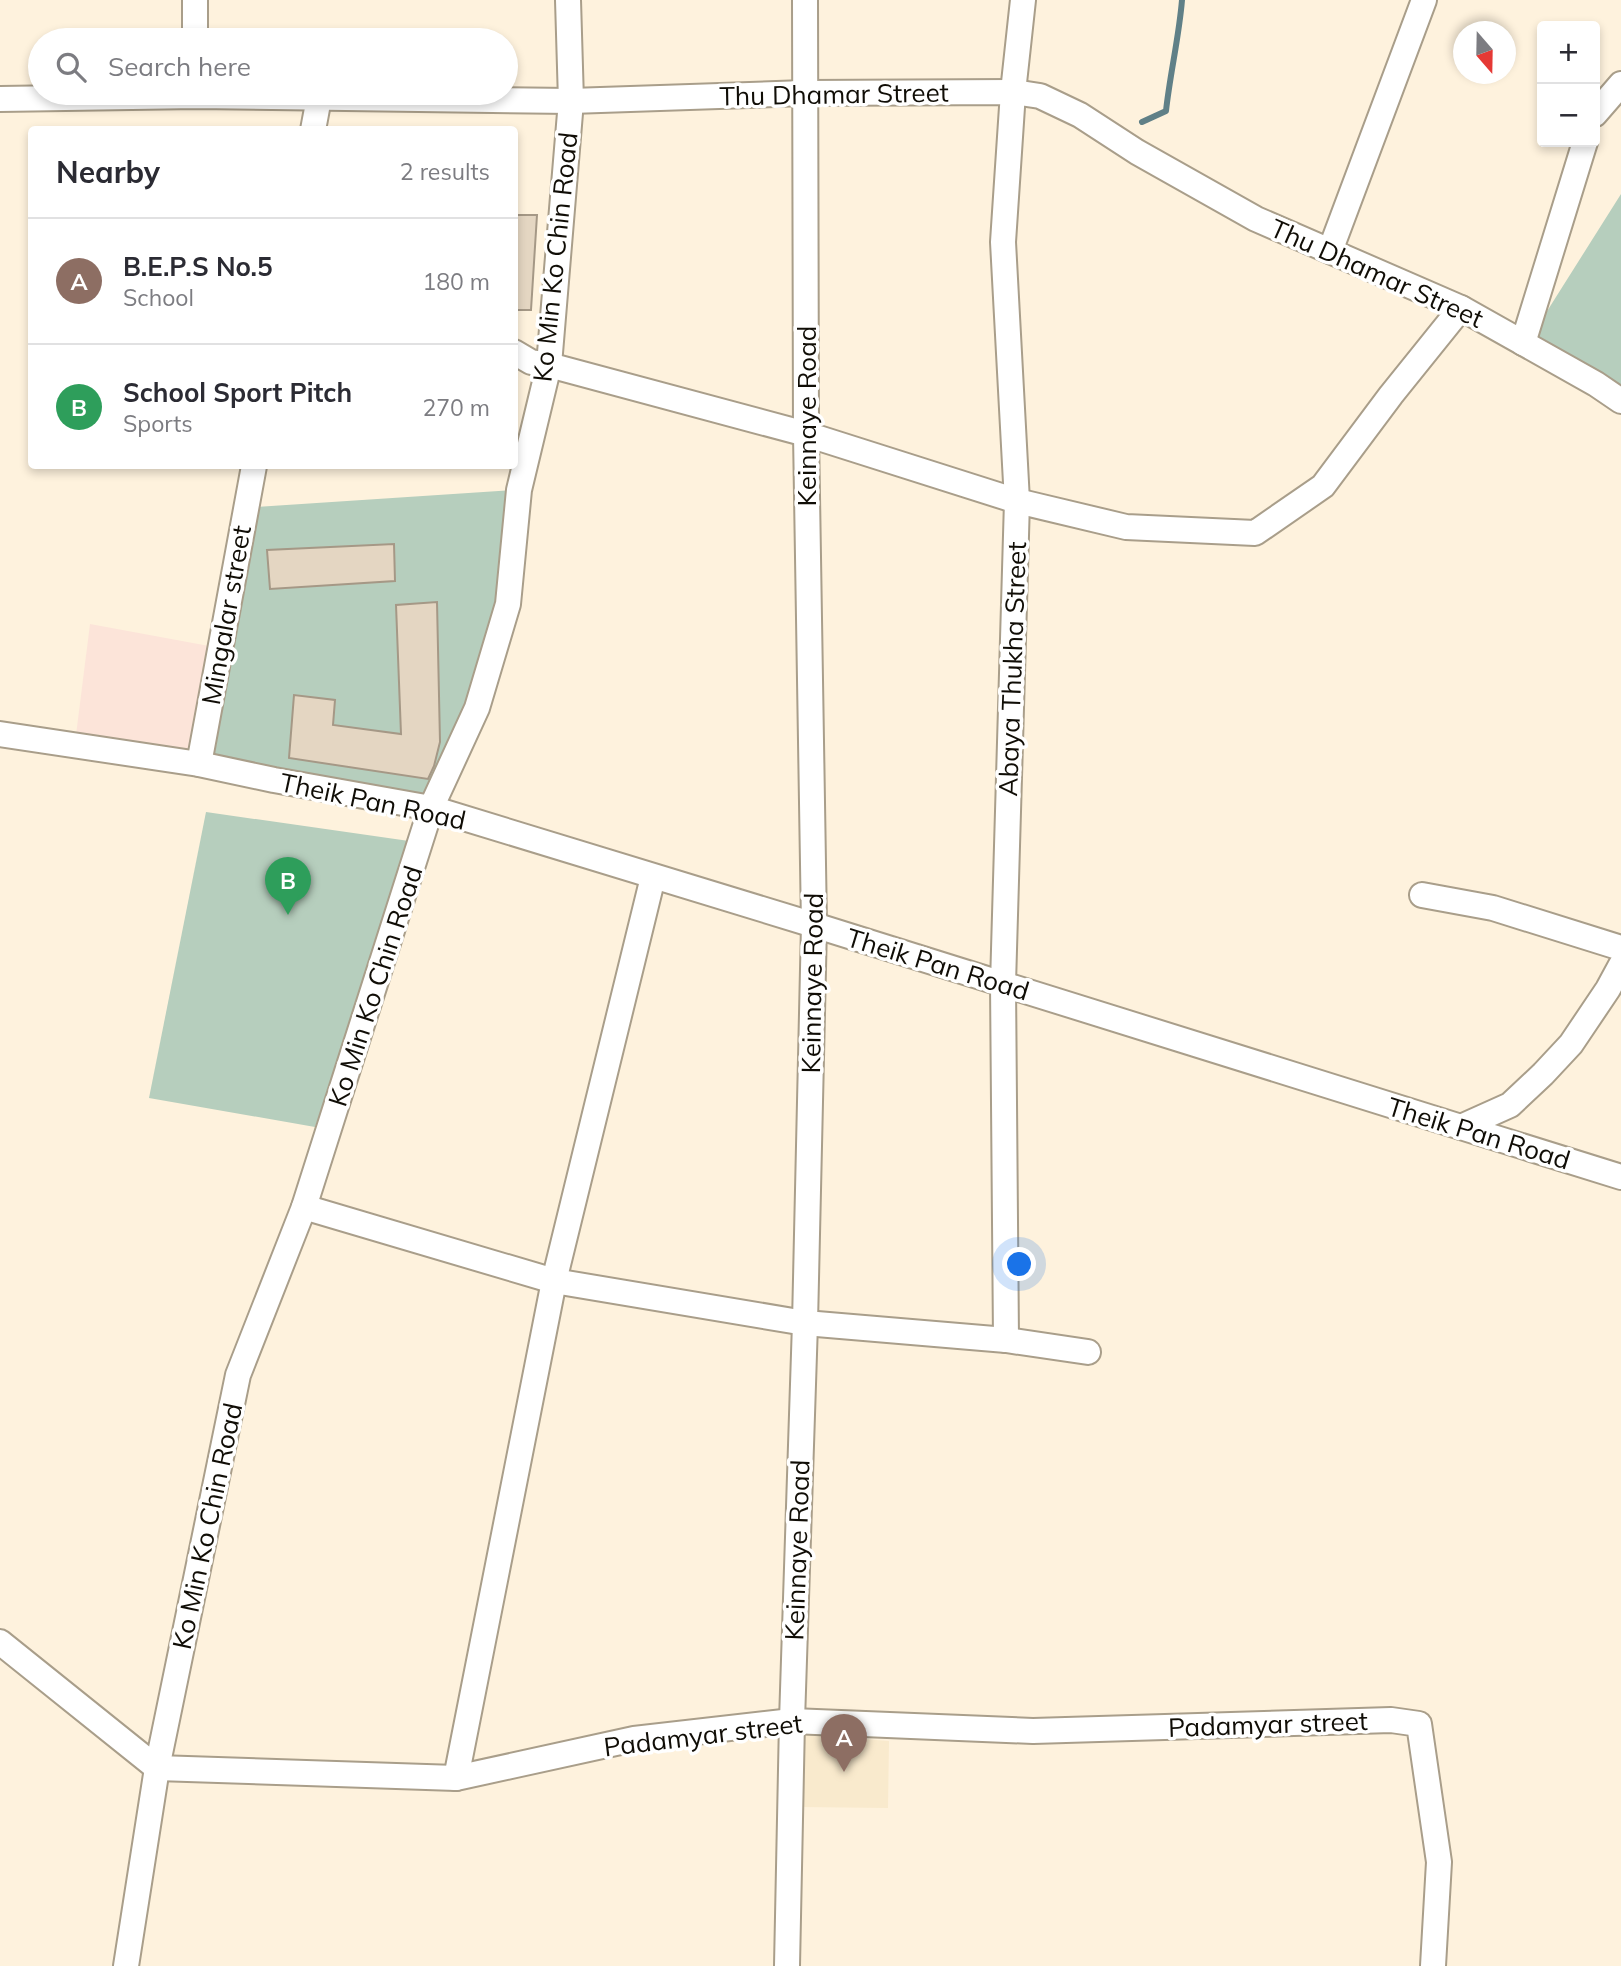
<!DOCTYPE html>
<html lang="en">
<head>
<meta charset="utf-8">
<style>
	body { margin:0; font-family:Mulish,sans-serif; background:#f7f7f7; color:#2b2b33 }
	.controls { position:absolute; right:21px; top:21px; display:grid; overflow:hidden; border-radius:7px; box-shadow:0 4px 10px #0003 }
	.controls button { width:63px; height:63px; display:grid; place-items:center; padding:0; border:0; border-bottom:2px solid #e1e1e2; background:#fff; color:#2b2b33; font:35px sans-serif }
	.compass { position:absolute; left:1453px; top:21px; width:63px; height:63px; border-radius:50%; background:#fff; box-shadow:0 4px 10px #0003; rotate:160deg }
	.you { position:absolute; left:1020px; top:1265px; width:24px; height:24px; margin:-18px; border:5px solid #fff; border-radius:50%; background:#1a73e8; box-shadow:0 0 0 10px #1a73e833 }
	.badge { display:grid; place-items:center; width:46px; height:46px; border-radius:50%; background:#695fd9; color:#fff; font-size:23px; font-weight:700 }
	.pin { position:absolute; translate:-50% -58px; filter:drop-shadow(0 2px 4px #0008) }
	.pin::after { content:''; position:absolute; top:37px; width:24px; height:21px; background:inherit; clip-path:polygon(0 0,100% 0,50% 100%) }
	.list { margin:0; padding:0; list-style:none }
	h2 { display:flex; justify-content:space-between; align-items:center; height:91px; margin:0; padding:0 28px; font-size:30px }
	h2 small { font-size:23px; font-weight:400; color:#7c7c81 }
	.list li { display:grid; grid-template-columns:46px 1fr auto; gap:21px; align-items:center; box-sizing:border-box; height:126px; padding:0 28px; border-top:2px solid #e1e1e2 }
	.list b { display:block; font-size:26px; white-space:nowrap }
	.list p { margin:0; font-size:23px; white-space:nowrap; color:#7c7c81 }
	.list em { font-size:23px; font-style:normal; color:#7c7c81 }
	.icon { flex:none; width:38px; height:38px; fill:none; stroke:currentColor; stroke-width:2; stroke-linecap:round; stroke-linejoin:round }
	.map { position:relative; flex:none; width:1621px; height:1966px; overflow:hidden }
	.search { position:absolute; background:#fff; box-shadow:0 4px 10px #0003; left:28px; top:28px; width:490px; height:77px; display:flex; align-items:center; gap:18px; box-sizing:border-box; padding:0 24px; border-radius:38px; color:#7c7c81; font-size:26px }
	.panel { position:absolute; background:#fff; box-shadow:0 4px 10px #0003; left:28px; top:126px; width:490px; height:343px; border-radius:7px }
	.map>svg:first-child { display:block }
</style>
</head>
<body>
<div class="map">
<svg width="1621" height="1966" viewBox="0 0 1621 1966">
	<rect width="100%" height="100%" fill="#fef2dd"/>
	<path fill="#fce4d9" d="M90,624L209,646L188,764L75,743Z"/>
	<path fill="#f9eacd" d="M799,1734L889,1741L888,1808L798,1807Z"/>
	<g fill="#b6cebd">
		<path d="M1621,194V401L1523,343L1544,316Z"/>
		<path d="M514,490L508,604L444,802L213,764L256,507Z"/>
		<path d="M206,812L416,842L315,1127L149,1098Z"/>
	</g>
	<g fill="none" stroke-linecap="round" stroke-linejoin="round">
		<path stroke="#608087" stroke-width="6" d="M1142,122L1166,111C1170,74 1179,37 1182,0"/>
	</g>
	<g fill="#e4d6c2" stroke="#a59886" stroke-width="2">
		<path d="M514,215H537L531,310H514Z"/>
		<path d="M394,544L395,581L270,589L267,550Z"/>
		<path d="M437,602L440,742L434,766L428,779L289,758L294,695L335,700L333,725L401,734L396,605Z"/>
	</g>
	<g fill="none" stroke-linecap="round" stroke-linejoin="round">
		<defs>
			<g id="minor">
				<path d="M195,0V40"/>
				<path d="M0,99L197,96L571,101L805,93L1013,92L1040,96L1080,115L1137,152L1256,219L1461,308L1596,384L1621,401"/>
				<path d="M1595,114L1621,84"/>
				<path d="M313,130L319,98"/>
				<path d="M1330,251L1424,0"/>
				<path d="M1523,343L1585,142"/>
				<path d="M514,352L531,362L549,365L806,434L1017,501L1126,527L1255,533L1323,486L1391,395L1461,308"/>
				<path d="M0,734L199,764L274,780L431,808L814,925L1621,1177"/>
				<path d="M199,764L254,466"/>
				<path d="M1422,895L1493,908L1621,948"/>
				<path d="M1461,1127L1510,1105L1543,1074L1571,1044L1608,989L1621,965"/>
				<path d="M304,1207L554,1281L805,1323L1006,1340L1088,1352"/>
				<path d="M1006,1340L1003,984L1017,501L1003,242L1013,92L1023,0"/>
				<path d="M0,1642L157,1768L456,1778L634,1739L792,1721L1033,1731L1391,1720L1419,1724L1439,1862L1433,1966"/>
				<path d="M456,1778L554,1281L653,877"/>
				<path d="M126,1966L157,1768L238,1375L304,1207L431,808L477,708L508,604L519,490L549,365L571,101L568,0"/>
				<path d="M787,1966L792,1721L805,1323L814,925L806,434L805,0"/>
			</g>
		</defs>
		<use href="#minor" stroke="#a99e8a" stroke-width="28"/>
		<use href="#minor" stroke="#fff" stroke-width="24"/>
	</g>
	<g text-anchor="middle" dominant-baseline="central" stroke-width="7" stroke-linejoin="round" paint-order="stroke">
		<g font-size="26" fill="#100d06" stroke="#fff">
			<text transform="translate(834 94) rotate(-1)">Thu Dhamar Street</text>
			<text transform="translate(555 257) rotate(-84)">Ko Min Ko Chin Road</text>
			<text transform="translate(1377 273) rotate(24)">Thu Dhamar Street</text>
			<text transform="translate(806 416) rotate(-90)">Keinnaye Road</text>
			<text transform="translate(226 615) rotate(-80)">Mingalar street</text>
			<text transform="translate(1012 669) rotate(-88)">Abaya Thukha Street</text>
			<text transform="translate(373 801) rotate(12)">Theik Pan Road</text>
			<text transform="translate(938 964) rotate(17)">Theik Pan Road</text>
			<text transform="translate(812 983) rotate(-89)">Keinnaye Road</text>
			<text transform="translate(375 986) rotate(-72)">Ko Min Ko Chin Road</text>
			<text transform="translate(1479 1133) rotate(17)">Theik Pan Road</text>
			<text transform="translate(207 1526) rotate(-78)">Ko Min Ko Chin Road</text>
			<text transform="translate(797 1550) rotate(-88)">Keinnaye Road</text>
			<text transform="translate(1268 1724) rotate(-2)">Padamyar street</text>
			<text transform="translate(703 1735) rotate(-7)">Padamyar street</text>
		</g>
	</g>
</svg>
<div class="controls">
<button>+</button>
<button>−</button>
</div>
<svg class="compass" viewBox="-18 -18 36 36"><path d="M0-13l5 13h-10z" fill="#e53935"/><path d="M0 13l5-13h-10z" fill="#7c7c81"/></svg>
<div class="you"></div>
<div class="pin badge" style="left:844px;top:1772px;background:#8d6e63">A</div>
<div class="pin badge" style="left:288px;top:915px;background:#2e9e5b">B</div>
<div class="search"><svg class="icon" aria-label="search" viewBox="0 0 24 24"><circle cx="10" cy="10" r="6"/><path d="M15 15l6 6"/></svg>Search here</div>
<section class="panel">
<h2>Nearby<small>2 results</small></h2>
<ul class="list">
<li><span class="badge" style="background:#8d6e63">A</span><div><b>B.E.P.S No.5</b><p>School</p></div><em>180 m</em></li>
<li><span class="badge" style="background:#2e9e5b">B</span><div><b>School Sport Pitch</b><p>Sports</p></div><em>270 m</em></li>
</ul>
</section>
</div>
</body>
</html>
